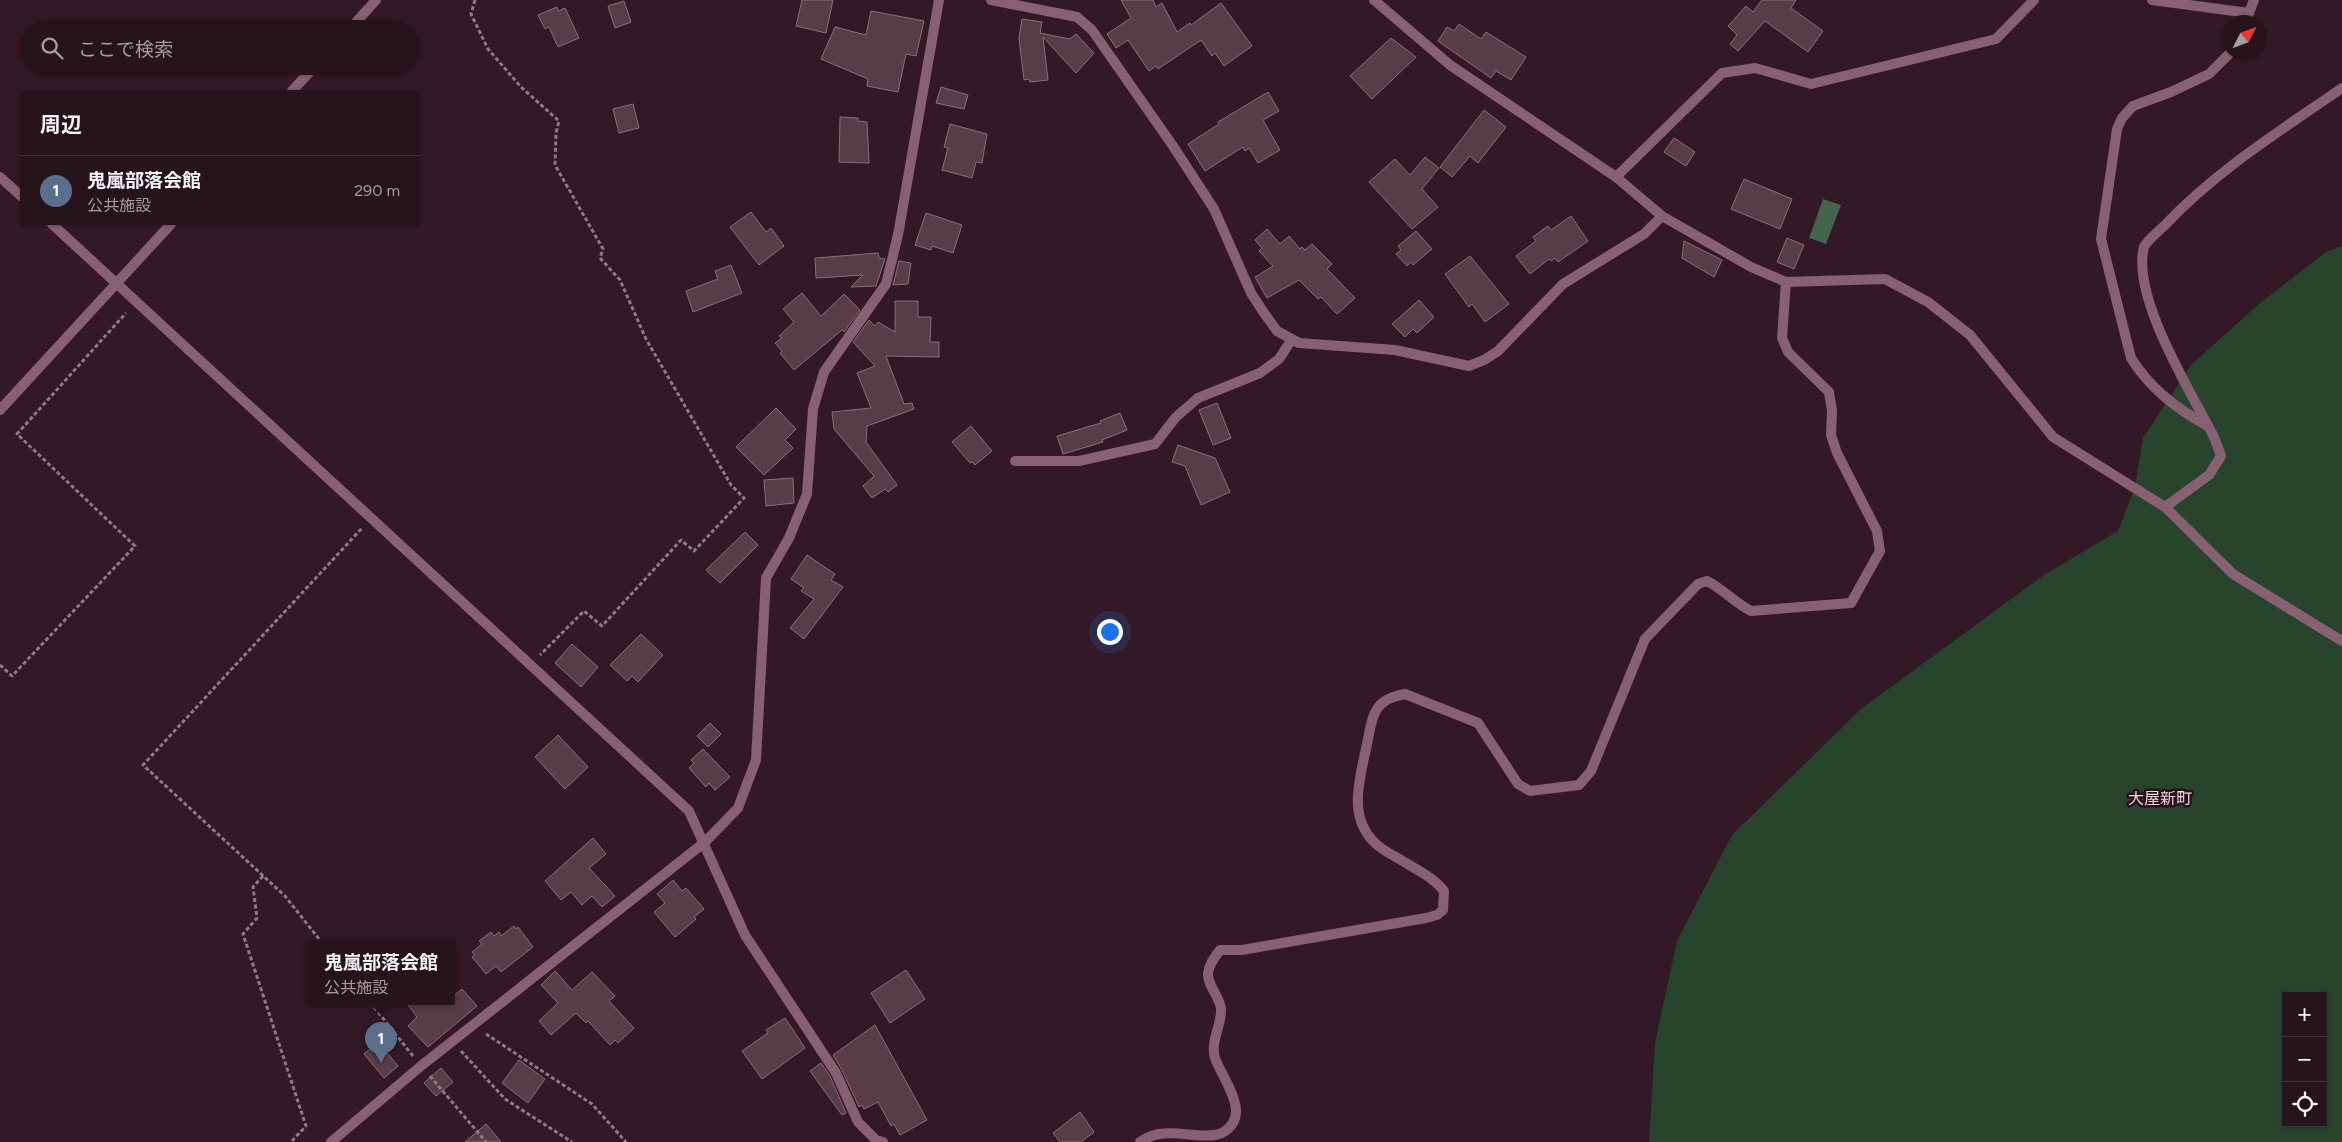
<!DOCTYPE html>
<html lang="ja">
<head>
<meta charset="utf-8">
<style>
	body { margin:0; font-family:Figtree,"Noto Sans JP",sans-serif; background:#2e1c25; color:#f1f3f6 }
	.controls { position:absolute; right:15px; bottom:15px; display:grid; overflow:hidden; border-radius:0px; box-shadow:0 1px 4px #0004 }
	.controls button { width:45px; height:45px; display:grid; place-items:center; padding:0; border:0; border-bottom:1px solid #42323b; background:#26131c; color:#f1f3f6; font:25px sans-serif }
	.compass { position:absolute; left:2222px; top:15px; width:45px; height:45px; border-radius:50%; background:#26131c; box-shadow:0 1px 4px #0004; rotate:48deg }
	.you { position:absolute; left:1109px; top:631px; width:18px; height:18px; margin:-12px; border:4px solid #fff; border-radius:50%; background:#1a73e8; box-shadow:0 0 0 8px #1a73e833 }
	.badge { display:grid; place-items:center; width:32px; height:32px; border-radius:50%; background:#1a73e8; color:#fff; font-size:16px; font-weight:700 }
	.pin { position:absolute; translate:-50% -41px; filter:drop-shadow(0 1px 2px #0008) }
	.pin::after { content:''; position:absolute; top:26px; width:18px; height:15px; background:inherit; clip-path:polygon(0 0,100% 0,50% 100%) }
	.popup { position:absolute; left:307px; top:940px; width:148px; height:65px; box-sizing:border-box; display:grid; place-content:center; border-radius:0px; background:#26131c; filter:drop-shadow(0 1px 4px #0005); font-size:16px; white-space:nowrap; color:#a49ea3 }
	.popup b { font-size:19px; color:#f1f3f6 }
	.popup::after { content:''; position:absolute; left:50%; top:100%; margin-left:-10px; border:10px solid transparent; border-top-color:#26131c }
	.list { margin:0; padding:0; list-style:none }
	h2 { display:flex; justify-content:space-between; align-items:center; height:65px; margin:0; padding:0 20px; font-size:21px }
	h2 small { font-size:16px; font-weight:400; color:#a49ea3 }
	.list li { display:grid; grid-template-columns:32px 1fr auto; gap:15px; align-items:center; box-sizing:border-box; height:70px; padding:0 20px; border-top:1px solid #42323b }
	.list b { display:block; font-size:19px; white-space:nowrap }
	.list p { margin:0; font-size:16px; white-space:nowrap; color:#a49ea3 }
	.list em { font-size:16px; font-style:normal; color:#a49ea3 }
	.icon { flex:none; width:28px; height:28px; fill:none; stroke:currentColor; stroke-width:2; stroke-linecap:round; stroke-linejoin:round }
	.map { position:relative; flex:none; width:2342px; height:1142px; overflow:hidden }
	.search { position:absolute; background:#26131c; box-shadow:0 1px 4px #0004; left:20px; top:20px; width:400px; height:55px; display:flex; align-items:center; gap:12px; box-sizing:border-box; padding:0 18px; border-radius:28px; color:#a49ea3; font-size:19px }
	.panel { position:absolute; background:#26131c; box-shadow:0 1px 4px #0004; left:20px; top:90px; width:400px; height:135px; border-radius:0px }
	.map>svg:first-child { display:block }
</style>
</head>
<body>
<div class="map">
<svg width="2342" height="1142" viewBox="0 0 2342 1142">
	<rect width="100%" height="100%" fill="#331925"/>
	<path fill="#29442d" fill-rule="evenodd" d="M2342,246V1142H1649L1655,1043L1677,941L1732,835L1861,709L2044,575L2118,531L2135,487L2143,438L2191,365L2259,304L2326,252ZM2286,996H2323V1123H2286Z"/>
	<path fill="#446549" d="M1823,199L1841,205L1826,244L1809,238Z"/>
	<g fill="#593c48" stroke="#8d6d7a">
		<path d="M802,0H833L826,33L796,26Z"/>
		<path d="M1121,0H1153L1156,7L1162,3L1177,32L1190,23L1191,25L1221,3L1252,46L1224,66L1215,53L1212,56L1201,40L1158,69L1156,66L1149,71L1128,40L1116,48L1107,34L1131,18Z"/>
		<path d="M1762,0H1796L1791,8L1823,31L1808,52L1765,21L1738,51L1730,44L1737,35L1728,26L1746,6L1753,12Z"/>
		<path d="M624,1L631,22L615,28L608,6Z"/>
		<path d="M557,7L558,11L565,8L579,38L558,47L549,27L545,29L538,15Z"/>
		<path d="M871,11L924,21L916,56L906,54L898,92L867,86L868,79L821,59L835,27L866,35Z"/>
		<path d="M1022,19L1042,22L1040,33L1070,39L1076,34L1094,53L1076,73L1043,37L1048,80L1030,82L1029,79L1024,80L1019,38Z"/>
		<path d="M1459,24L1481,39L1486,32L1526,57L1511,80L1496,71L1491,78L1438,41L1447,27L1454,31Z"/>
		<path d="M1391,38L1416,57L1372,99L1350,76Z"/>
		<path d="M941,87L968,95L964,109L936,103Z"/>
		<path d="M1268,92L1279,111L1263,120L1280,150L1258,163L1249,148L1245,151L1243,147L1205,171L1188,144L1219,124L1218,122Z"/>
		<path d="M633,104L639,128L619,133L613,109Z"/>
		<path d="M1484,110L1506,127L1478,163L1470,156L1452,177L1440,167Z"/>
		<path d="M840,117L858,118V121L867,122L869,163L839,162Z"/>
		<path d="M950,124L987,134L982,163L976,162L972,178L942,170L948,148L944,147Z"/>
		<path d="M1674,138L1695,152L1686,166L1664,152Z"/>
		<path d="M1425,157L1439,168L1422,189L1438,207L1412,229L1369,182L1395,159L1410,175Z"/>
		<path d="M1744,179L1792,199L1780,229L1731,209Z"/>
		<path d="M751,212L766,232L771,228L784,246L759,265L730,227Z"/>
		<path d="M926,213L962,225L953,253L932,246L931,250L915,245Z"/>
		<path d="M1571,216L1588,241L1558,262L1555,258L1551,261L1549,259L1530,274L1516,256L1536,241L1533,237L1548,226L1551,230Z"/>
		<path d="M1267,229L1280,244L1289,236L1300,249L1302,247L1305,250L1312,244L1332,264L1327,269L1355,298L1337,314L1321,297L1318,299L1299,280L1267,298L1255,277L1273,266L1259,251L1262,248L1255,240Z"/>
		<path d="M1416,231L1432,249L1413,265L1411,262L1407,266L1396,254L1401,250L1398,246Z"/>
		<path d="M1787,238L1804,245L1794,269L1777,262Z"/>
		<path d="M1684,241L1722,260L1714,277L1682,258Z"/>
		<path d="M878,253L879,258L885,259L876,286L851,287L863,275L816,278L815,258Z"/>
		<path d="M1470,256L1509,304L1485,322L1472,304L1469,307L1445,274Z"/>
		<path d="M899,261L911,263L908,284L893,285Z"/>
		<path d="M731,265L742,293L693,312L686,291L718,279L715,271Z"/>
		<path d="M802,293L821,316L844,294L860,310L844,332L842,330L794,370L780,353L782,351L775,343L782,338L779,336L794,322L783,309Z"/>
		<path d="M1419,300L1434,317L1417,333L1413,329L1405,337L1392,324Z"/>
		<path d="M895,301H918V317H931L930,342H939V357L886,356L904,404L912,403L914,409L867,426L866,442L897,485L888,492L885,489L872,498L863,486L874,476L834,429L832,412L871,408L857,373L875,366L853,342L869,320L875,326L878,322L895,332Z"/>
		<path d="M1217,403L1231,438L1213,445L1199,410Z"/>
		<path d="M776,408L796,429L785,440L793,448L764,475L736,447Z"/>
		<path d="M1120,413L1127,430L1102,440L1103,442L1063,454L1057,436L1101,423L1100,421Z"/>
		<path d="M971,426L992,451L975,465L972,462L970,463L952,442Z"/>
		<path d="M1178,445L1215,458L1230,492L1201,505L1185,466L1172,462Z"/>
		<path d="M793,478L794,503L766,506L764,480Z"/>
		<path d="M745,532L758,545L720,583L706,570Z"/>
		<path d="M807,555L835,574L831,580L843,587L804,639L790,628L814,599L801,591L804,588L791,579Z"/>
		<path d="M641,634L663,655L638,682L632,676L627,681L610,665Z"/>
		<path d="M572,644L598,667L581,687L555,663Z"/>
		<path d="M710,723L721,734L708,747L697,736Z"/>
		<path d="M558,735L588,767L565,789L535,757Z"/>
		<path d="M703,749L730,777L715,790L709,783L706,787L689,768L694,763L691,760Z"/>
		<path d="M593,838L606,854L589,868L615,896L602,907L592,896L582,905L571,892L561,900L545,881Z"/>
		<path d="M673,880L682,891L686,888L704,909L694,917L696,919L675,937L654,912L665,903L657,894Z"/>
		<path d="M514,926L516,929L518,927L533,947L501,972L496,966L486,974L472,957L475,955L472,952L482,944L479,941L491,932L494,936L499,932L501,936Z"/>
		<path d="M906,970L925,999L890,1023L871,993Z"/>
		<path d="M555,971L572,990L592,972L615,996L609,1001L634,1028L618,1043L615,1040L610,1045L588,1021L586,1023L576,1013L551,1035L539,1021L558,1003L541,985Z"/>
		<path d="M462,989L477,1006L428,1047L408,1026L417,1017L406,1002H451V998Z"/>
		<path d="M785,1018L805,1048L762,1079L742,1051L768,1033L766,1030Z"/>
		<path d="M875,1025L927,1120L900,1135L894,1124L891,1126L878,1102L864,1109L862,1105L859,1107L842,1070L833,1055Z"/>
		<path d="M378,1042L398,1066L384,1078L364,1054Z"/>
		<path d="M519,1060L545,1079L528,1103L502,1083Z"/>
		<path d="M821,1063L830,1076L846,1113L842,1115L810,1071Z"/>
		<path d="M441,1068L453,1082L436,1096L424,1083Z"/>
		<path d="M1080,1112L1094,1132L1081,1142H1060L1053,1133Z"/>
		<path d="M486,1124L501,1142H465Z"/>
	</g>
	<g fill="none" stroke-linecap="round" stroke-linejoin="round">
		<g stroke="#8f7a83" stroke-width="3" stroke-dasharray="4 2.5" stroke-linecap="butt">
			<path d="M475,0L471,14L488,49L521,87L559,121L556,133L555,165L603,249L600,258L620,280L646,339L731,485L744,498L694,551L681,540L602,626L584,611L540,655"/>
			<path d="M0,665L12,676L135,546L17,434L126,313"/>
			<path d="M263,876L253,887L257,918L243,934L306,1126L291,1142"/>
			<path d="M323,944L285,896L143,765L363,527"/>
			<path d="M370,1002L413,1056"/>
			<path d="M486,1034L592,1104L626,1142"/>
			<path d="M461,1051L505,1099L572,1142"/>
			<path d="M430,1076L486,1142"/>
		</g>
		<path stroke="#876171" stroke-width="10" d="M1015,461H1079L1155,444L1176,417L1198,398L1260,373L1279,359L1292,339"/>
		<g stroke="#876171" stroke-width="10">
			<path d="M991,0L1077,17L1092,30L1173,146L1214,209L1251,293L1264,313L1277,331L1299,343L1395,350L1469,366L1484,360L1498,351L1563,284L1644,234L1662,216"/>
			<path d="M1374,0L1450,65L1616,177L1662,216L1751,267L1786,282L1885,279L1928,302L1970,335L2053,437L2165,507L2233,574L2342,641"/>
			<path d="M2152,0L2249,13L2245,22"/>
			<path d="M2249,13L2254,0"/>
			<path d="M350,29L376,0"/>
			<path d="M292,91L315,66"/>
			<path d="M0,177L21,196"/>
			<path d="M1616,177L1722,73L1755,68L1811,84L1996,39L2034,0"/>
			<path d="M52,224L689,811L745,935L836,1073L858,1122L876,1140L883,1142"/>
			<path d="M0,410L171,224"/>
			<path d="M2208,426C2178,410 2149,387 2131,358L2101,239L2117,129L2122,118L2133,106L2171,92L2209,74L2231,52"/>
			<path d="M2165,507L2209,475L2221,456L2214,437C2191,392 2131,297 2144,247C2147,240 2159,231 2165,225C2217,170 2280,131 2342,88"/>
			<path d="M331,1142L421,1066L705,842L738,808L756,760L766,578L789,538L807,494L813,409L824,372L886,284L898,235L939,0"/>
			<path d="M1140,1142C1165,1123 1199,1142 1222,1133C1254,1115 1222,1079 1215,1058C1210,1041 1222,1025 1221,1009C1220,997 1207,985 1208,973C1209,964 1215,957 1220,950H1242L1426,918L1437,915L1443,910L1444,891C1433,877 1417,870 1401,860C1392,855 1380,849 1373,841C1346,813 1362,772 1368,739C1373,712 1376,699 1405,694L1478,723L1518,784L1530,791L1579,785L1591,771L1645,639L1698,584L1707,581C1723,589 1735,603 1751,611L1851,603L1880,551L1877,531L1837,453L1831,435L1832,411L1829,392L1788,352L1782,338L1786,282"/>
		</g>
	</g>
	<g text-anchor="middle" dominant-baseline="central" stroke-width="5" stroke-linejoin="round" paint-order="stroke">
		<g font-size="16" fill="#e8d6dd" stroke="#29101c">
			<text x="2160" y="798">大屋新町</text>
		</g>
	</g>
</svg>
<div class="controls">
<button>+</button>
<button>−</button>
<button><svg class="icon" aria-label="locate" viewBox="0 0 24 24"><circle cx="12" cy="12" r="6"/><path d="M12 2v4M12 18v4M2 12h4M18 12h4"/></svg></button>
</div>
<svg class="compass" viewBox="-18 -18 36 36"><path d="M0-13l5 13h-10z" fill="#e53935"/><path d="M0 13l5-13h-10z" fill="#a49ea3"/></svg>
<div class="you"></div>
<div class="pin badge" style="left:381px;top:1063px;background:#5c6f8a">1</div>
<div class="popup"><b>鬼嵐部落会館</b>公共施設</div>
<div class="search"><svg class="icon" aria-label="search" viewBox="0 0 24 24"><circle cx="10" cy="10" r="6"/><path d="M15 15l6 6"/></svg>ここで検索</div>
<section class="panel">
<h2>周辺<small></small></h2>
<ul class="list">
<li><span class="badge" style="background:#5c6f8a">1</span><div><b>鬼嵐部落会館</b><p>公共施設</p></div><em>290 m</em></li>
</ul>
</section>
</div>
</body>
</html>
